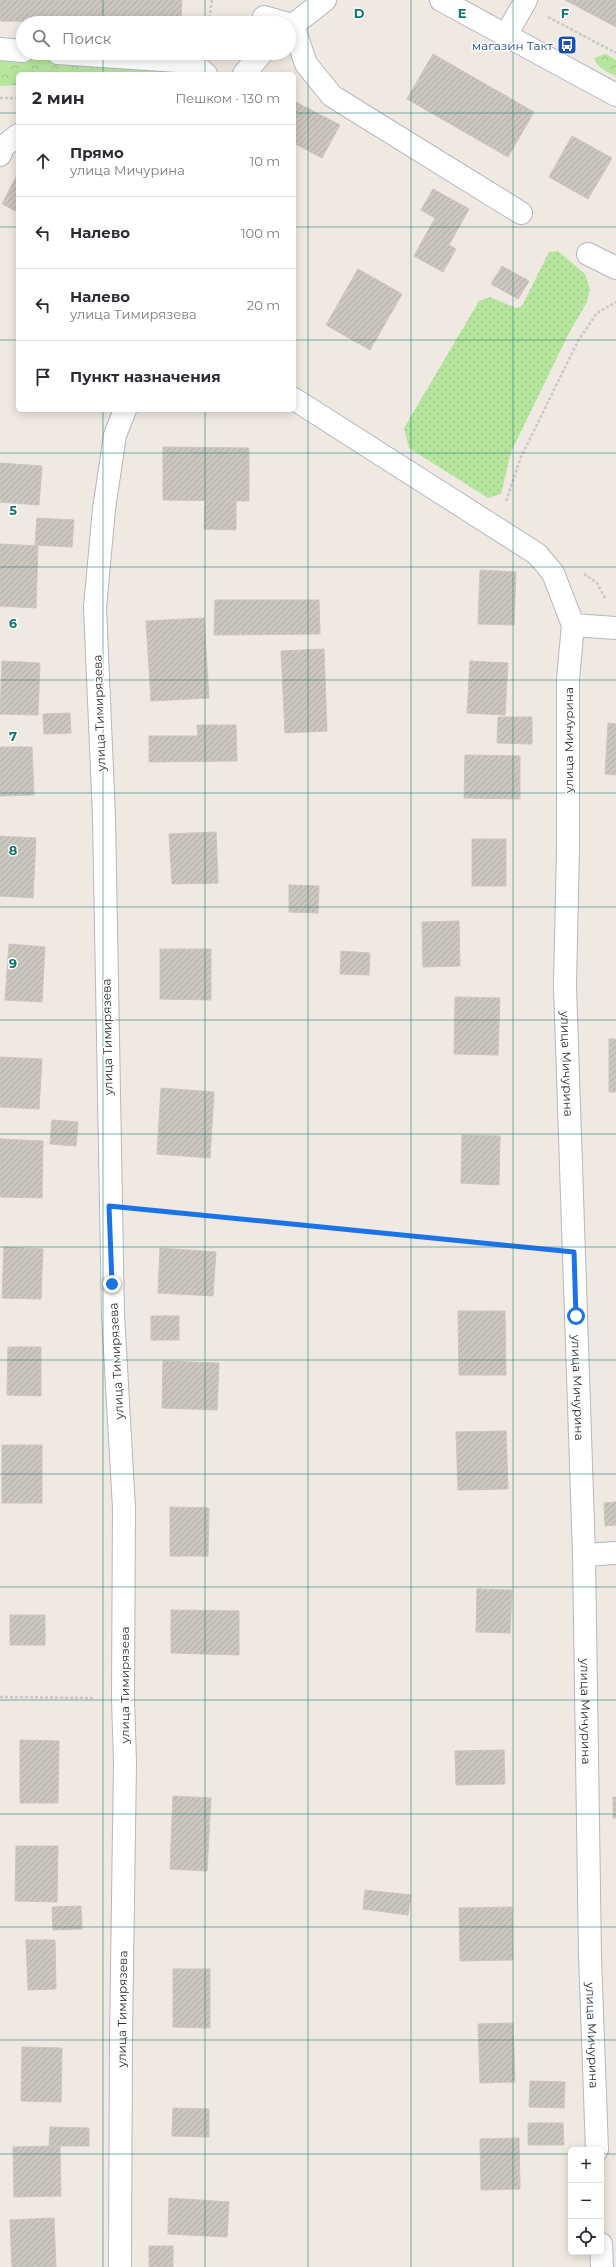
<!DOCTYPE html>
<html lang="ru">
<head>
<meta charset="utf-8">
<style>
	body { margin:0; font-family:Montserrat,sans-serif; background:#f7f7f7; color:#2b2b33 }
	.controls { position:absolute; right:12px; bottom:12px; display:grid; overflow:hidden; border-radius:6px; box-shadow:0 2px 10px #0003 }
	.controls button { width:36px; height:36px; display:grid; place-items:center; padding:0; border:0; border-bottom:1px solid #e1e1e2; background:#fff; color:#2b2b33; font:20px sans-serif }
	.stop { position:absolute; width:12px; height:12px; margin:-9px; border:3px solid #1a73e8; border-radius:50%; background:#fff }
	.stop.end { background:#1a73e8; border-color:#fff; box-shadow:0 1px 4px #0008 }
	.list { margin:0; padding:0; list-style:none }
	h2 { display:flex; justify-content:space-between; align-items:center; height:52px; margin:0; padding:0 16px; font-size:17px }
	h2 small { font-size:13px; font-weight:400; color:#7c7c81 }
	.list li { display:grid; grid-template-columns:26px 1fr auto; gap:12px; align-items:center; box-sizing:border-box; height:72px; padding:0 16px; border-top:1px solid #e1e1e2 }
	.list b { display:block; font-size:15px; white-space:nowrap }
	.list p { margin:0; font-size:13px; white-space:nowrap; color:#7c7c81 }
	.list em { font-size:13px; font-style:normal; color:#7c7c81 }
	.icon { flex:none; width:22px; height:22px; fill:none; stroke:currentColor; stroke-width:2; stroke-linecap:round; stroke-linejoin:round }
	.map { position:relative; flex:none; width:616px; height:2267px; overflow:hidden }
	.search { position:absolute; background:#fff; box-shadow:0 2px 10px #0003; left:16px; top:16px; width:280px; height:44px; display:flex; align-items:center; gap:10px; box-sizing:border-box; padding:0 14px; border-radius:22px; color:#7c7c81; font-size:15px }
	.panel { position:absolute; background:#fff; box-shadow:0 2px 10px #0003; left:16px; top:72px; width:280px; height:340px; border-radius:6px }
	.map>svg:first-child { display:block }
</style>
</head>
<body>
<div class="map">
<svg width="616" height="2267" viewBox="0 0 616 2267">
	<defs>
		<pattern id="grass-dots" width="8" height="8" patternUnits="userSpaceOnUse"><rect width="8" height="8" fill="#b6e59e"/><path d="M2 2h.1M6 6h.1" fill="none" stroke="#9dc588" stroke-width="1.8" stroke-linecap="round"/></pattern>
		<pattern id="forest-crowns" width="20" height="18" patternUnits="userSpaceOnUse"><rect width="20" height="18" fill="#b6e59e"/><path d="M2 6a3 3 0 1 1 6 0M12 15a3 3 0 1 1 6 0" fill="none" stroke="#9dc588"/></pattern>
		<pattern id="building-hatch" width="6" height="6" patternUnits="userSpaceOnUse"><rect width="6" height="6" fill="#cbc7bf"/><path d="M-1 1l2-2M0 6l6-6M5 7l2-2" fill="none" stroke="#afaba4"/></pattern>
	</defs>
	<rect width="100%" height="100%" fill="#efe9e1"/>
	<path fill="url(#grass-dots)" d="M558,251L585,274L590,289L587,302L569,333L511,452L501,494L488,498L409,448L404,428L479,301L490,297L516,308L522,306L549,252Z"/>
	<g fill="url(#forest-crowns)">
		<path d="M606,54L616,60V76C607,72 597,68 594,58Z"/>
		<path d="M0,56L166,65L183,74H18V85L0,86Z"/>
	</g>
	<g fill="url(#building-hatch)" stroke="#cbc5ba">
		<path d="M0,0H182L181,23L0,21Z"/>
		<path d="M565,0H616V27Z"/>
		<path d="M433,54L534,112L508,157L407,99Z"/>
		<path d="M294,101L340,125L322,158L294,143Z"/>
		<path d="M572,136L612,158L588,199L549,177Z"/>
		<path d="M18,173V212L2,204Z"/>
		<path d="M433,189L469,209L449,245L456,249L443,272L414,256L435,218L421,210Z"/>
		<path d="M502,266L529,281L518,299L491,284Z"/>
		<path d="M358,269L402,294L370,350L326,325Z"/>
		<path d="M163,447L249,448V501L163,500Z"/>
		<path d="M0,463L42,466L39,505L0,502Z"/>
		<path d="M205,500L236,501V530L204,529Z"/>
		<path d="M37,518L74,520L72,547L35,545Z"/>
		<path d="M0,544L38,546L36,608L0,606Z"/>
		<path d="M480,570L516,572L514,625L478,624Z"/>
		<path d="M215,600H319L320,634L214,635Z"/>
		<path d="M204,618L209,698L151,701L146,621Z"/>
		<path d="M324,649L327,731L285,733L281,651Z"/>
		<path d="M2,661L40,663L38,715L0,714Z"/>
		<path d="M470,661L508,663L505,715L467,713Z"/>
		<path d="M70,713L71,733L44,734L43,714Z"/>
		<path d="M498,717H532V744L497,743Z"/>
		<path d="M608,723L616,724V775L605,774Z"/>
		<path d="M197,725H236L237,761L149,762V736H198Z"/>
		<path d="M0,747H32L34,795L0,796Z"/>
		<path d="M465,755L520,756V799L464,798Z"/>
		<path d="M216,832L218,883L172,884L169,834Z"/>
		<path d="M0,836L36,838L33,898L0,896Z"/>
		<rect x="472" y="839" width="34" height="47"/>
		<path d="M289,885L319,886L318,913L289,912Z"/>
		<path d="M459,921L460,966L423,967L422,922Z"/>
		<path d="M9,944L45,947L42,1002L5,1000Z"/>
		<path d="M160,949H211V1000L160,999Z"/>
		<path d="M341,951L370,953L369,975L340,974Z"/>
		<path d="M455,997L500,998L498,1055L454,1054Z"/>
		<rect x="609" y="1039" width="7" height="53"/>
		<path d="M0,1057L42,1059L39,1109L0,1107Z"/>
		<path d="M161,1088L214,1092L210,1158L157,1154Z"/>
		<path d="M52,1120L78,1122L76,1146L50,1144Z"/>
		<path d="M462,1135L500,1136L499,1185L461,1183Z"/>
		<path d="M0,1139L43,1141L42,1198L0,1197Z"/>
		<path d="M4,1247L43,1249L41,1299L2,1298Z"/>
		<path d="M160,1248L216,1252L213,1296L158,1293Z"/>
		<path d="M458,1311H505L506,1375H459Z"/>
		<rect x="151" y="1316" width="28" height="24"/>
		<path d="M8,1347H41V1396L7,1395Z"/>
		<path d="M163,1361L219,1363L217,1410L162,1408Z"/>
		<path d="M506,1431L508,1489L458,1490L456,1432Z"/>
		<rect x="2" y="1445" width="40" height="58"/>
		<path d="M616,1502V1525L605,1526L604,1503Z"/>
		<path d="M170,1507L209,1508L208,1556H170Z"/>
		<path d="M477,1589L512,1590L510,1633L476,1632Z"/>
		<path d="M171,1610L239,1611V1655L171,1653Z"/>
		<rect x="10" y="1615" width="35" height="30"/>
		<path d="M20,1740L59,1741L58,1803H20Z"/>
		<path d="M504,1750L505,1784L456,1785L455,1751Z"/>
		<path d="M173,1796L211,1798L207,1871L170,1869Z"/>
		<rect x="613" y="1797" width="3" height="21"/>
		<path d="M16,1846H58L57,1902L15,1901Z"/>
		<path d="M365,1890L411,1895L408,1915L363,1909Z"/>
		<path d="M81,1906L82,1929L53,1930L52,1907Z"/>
		<path d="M512,1907L513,1960L460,1961L459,1908Z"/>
		<path d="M26,1940H55L56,1989L28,1990Z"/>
		<path d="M173,1969H210V2028L173,2027Z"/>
		<path d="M513,2023L515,2082L480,2083L478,2024Z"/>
		<path d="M22,2047L62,2048L61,2102L21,2101Z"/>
		<path d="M530,2081L565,2082L564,2108L529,2107Z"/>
		<path d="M173,2108L209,2109V2137L172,2136Z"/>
		<path d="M528,2123H563L564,2145H528Z"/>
		<path d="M50,2127L89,2128V2146H49Z"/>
		<path d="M519,2138L520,2189L481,2190L480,2139Z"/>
		<path d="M60,2146L61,2196L14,2197L13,2147Z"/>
		<path d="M169,2198L229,2202L227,2237L168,2234Z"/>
		<path d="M54,2218L56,2267H12L10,2220Z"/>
		<rect x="149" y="2246" width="24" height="21"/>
	</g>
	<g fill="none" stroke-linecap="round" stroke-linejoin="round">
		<defs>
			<g id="minor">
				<path d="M441,0L616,95"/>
				<path d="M264,17L285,23"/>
				<path d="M289,24L293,25L306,64L332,96L521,213"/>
				<path d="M289,28L325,0"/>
				<path d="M506,35L526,0"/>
				<path d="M0,49L23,51"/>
				<path d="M58,53L192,62L206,74"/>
				<path d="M244,74L262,53"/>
				<path d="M0,155L3,147L18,135"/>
				<path d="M588,254L616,268"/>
				<path d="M294,399L537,554L553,573L573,625L616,628"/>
				<path id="s1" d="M573,625L568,679V847L565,986L584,1555L590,1956L597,2150"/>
				<path d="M584,1555L616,1553"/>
				<path d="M601,2244L602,2267"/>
				<path id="s2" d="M120,2267L121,2038L125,1762L123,1699L124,1508L113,1315L104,817L95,607L104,509L115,435L125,410"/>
			</g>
		</defs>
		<use href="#minor" stroke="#b4b7c1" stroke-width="24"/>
		<g stroke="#c9c9c9" stroke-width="2.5" stroke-dasharray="3 2" stroke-linecap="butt">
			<path d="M548,17L616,53"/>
			<path d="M209,23L212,0"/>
			<path d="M0,98H18"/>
			<path d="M506,501L521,457L578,341L597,313L616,302"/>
			<path d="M584,574L597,583L605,598"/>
			<path d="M140,1209L547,1249"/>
			<path d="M0,1697L95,1698"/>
		</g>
		<use href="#minor" stroke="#fff" stroke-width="22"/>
	</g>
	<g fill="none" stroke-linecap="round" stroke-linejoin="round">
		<path stroke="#1a73e8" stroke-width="5" d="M112,1284L109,1206L574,1252L576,1316"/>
	</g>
	<path fill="none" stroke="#0f766e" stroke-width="1" stroke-opacity="0.55" d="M103,0V23M205,0V23M308,0V2267M411,0V2267M513,0V2267M103,53V74M205,53V74M0,113H18M294,113H616M0,227H18M294,227H616M0,340H18M294,340H616M103,410V2267M205,410V2267M0,453H616M0,567H616M0,680H616M0,793H616M0,907H616M0,1020H616M0,1134H616M0,1247H616M0,1360H616M0,1474H616M0,1587H616M0,1700H616M0,1814H616M0,1927H616M0,2040H616M0,2154H571M601,2154H616"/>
	<defs>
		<symbol id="bus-square" viewBox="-11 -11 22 22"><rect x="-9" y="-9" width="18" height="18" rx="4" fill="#1a4fb4" stroke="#fff"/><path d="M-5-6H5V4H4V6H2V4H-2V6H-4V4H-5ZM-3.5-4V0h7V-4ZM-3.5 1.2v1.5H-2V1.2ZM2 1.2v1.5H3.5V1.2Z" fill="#fff"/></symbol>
	</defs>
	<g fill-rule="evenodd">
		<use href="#bus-square" x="556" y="34" width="22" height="22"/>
	</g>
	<g text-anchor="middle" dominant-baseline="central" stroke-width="3" stroke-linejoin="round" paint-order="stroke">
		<g font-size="12" fill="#164399" stroke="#fff" text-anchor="end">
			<text x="553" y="45">магазин Такт</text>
		</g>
		<g font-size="12" fill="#2e2e2e" stroke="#fff">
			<text transform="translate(99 713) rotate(-92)">улица Тимирязева</text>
			<text transform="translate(568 740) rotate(-90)">улица Мичурина</text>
			<text transform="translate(107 1037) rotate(-91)">улица Тимирязева</text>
			<text stroke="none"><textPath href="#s1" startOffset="439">улица Мичурина</textPath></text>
			<text transform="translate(116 1361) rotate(-93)">улица Тимирязева</text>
			<text stroke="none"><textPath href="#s1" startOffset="763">улица Мичурина</textPath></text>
			<text transform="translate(124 1685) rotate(-90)">улица Тимирязева</text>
			<text stroke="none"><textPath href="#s1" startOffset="1087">улица Мичурина</textPath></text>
			<text stroke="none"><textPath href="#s2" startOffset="258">улица Тимирязева</textPath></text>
			<text stroke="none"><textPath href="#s1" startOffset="1411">улица Мичурина</textPath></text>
		</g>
	</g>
	<g font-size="13" text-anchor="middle" font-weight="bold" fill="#0f766e" stroke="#fff" stroke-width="3" stroke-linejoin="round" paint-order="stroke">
		<text x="359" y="18">D</text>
		<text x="462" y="18">E</text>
		<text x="565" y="18">F</text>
		<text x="13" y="515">5</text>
		<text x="13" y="628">6</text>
		<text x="13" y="741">7</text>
		<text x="13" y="855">8</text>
		<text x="13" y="968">9</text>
	</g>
</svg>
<div class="controls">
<button>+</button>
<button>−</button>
<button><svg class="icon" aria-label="locate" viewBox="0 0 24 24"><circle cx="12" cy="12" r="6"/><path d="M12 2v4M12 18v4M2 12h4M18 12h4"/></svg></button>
</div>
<div class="stop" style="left:576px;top:1316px"></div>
<div class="stop end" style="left:112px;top:1284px"></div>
<div class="search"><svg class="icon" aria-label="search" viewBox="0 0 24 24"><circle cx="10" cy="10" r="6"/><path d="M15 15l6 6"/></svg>Поиск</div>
<section class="panel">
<h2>2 мин<small>Пешком · 130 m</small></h2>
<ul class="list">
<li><svg class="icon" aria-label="ahead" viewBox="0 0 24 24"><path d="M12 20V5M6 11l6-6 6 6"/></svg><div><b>Прямо</b><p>улица Мичурина</p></div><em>10 m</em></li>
<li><svg class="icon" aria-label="left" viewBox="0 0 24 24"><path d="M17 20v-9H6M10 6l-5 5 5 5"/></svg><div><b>Налево</b></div><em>100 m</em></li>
<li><svg class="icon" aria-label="left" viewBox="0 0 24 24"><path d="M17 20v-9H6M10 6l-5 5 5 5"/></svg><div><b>Налево</b><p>улица Тимирязева</p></div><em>20 m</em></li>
<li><svg class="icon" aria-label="arrive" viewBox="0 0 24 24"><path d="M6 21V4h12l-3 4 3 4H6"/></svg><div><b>Пункт назначения</b></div></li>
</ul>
</section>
</div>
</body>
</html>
